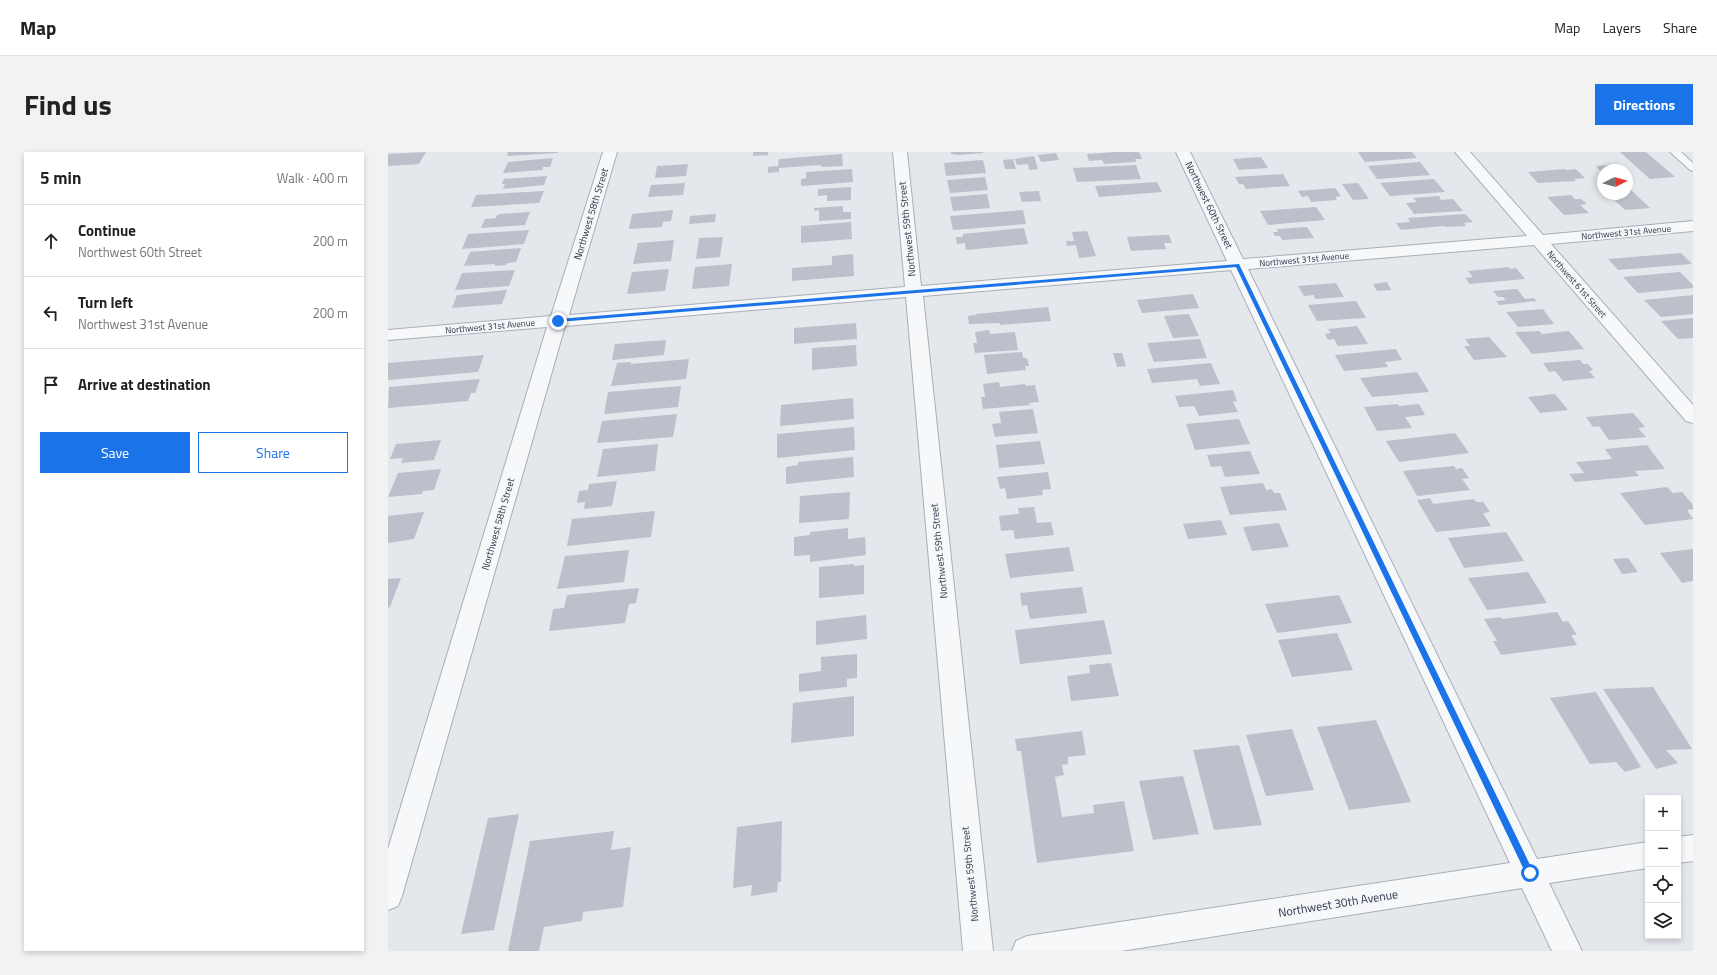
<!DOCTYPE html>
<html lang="en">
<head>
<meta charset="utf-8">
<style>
	body { margin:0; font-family:"Titillium Web",sans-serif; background:#f2f2f2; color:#222 }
	.controls { position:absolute; right:12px; bottom:12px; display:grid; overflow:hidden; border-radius:0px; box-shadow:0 2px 6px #0003 }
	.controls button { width:36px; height:36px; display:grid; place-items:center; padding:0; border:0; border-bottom:1px solid #e0e0e0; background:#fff; color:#222; font:20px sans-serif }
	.compass { position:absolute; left:1209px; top:12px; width:36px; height:36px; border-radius:50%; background:#fff; box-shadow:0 2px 6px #0003; rotate:84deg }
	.stop { position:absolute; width:12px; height:12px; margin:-9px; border:3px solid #1a73e8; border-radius:50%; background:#fff }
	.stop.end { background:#1a73e8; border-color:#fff; box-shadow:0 1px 4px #0008 }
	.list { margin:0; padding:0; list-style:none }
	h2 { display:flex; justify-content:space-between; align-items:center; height:52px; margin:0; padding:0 16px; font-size:17px }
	h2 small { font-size:13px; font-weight:400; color:#767676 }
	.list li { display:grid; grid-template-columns:26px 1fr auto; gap:12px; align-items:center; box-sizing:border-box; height:72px; padding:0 16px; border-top:1px solid #e0e0e0 }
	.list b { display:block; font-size:15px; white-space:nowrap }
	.list p { margin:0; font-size:13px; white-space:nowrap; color:#767676 }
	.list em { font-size:13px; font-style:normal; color:#767676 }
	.actions { display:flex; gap:8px; padding:12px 16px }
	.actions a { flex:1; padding:9px 0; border:1px solid #1a73e8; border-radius:0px; text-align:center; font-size:14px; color:#1a73e8 }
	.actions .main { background:#1a73e8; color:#fff }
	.icon { flex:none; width:22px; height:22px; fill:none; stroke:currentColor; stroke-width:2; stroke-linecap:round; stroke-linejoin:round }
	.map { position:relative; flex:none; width:1305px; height:799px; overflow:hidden; border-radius:0px }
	header { display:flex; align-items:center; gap:24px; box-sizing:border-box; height:56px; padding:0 20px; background:#fff; border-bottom:1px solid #e0e0e0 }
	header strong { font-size:19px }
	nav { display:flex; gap:22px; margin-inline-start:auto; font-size:14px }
	.intro { display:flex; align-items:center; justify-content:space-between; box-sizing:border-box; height:96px; padding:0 24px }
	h1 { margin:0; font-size:28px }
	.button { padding:10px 18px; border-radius:0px; background:#1a73e8; color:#fff; font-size:14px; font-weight:700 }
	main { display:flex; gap:24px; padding:0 24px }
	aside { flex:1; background:#fff; border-radius:0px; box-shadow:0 2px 6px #0003 }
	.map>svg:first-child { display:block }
</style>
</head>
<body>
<header>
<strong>Map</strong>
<nav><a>Map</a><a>Layers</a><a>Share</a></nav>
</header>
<div class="intro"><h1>Find us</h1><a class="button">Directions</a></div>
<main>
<aside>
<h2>5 min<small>Walk · 400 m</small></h2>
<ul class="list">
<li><svg class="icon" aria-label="ahead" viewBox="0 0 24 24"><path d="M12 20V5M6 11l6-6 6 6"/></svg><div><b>Continue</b><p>Northwest 60th Street</p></div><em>200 m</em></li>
<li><svg class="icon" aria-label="left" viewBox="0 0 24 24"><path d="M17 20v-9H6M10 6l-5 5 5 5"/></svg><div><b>Turn left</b><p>Northwest 31st Avenue</p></div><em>200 m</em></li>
<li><svg class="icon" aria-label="arrive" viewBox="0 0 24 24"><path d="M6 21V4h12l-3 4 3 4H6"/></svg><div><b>Arrive at destination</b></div></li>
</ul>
<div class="actions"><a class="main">Save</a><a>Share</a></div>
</aside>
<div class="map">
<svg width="1305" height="799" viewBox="0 0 1305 799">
	<rect width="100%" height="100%" fill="#e4e7ec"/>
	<g fill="#bbc0ca">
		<path d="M38,0L31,12L0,14V2Z"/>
		<path d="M120,0H170V1L119,4Z"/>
		<path d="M365,0H380V3L365,4Z"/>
		<path d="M563,0H595V1L570,3L563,2Z"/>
		<path d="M729,0H751L754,7H747L748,10L716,12L714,8L701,9L699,2Z"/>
		<path d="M970,0H1024L1029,6L977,10Z"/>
		<path d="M1232,0H1258L1287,25L1262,27Z"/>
		<path d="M668,1L671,8L653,10L650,3Z"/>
		<path d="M454,2L455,14L433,15V13L391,16V20L380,21V15L390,14L391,7Z"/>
		<path d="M646,4L650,17L641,18L640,12L629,13L627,7Z"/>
		<path d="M873,5L880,16L851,18L845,7Z"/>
		<path d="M165,6L162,15H155L154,18L115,21L120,10Z"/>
		<path d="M625,7L628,17H617L615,8Z"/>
		<path d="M595,8L598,21L558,24L556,11Z"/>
		<path d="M1032,10L1042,23L989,27L980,14Z"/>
		<path d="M300,12L298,24L267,26L269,14Z"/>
		<path d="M748,13L753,27L689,30L685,16Z"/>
		<path d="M1223,13L1228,18H1215V22L1208,14Z"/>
		<path d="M464,17L465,30L413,34V27L418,26V20Z"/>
		<path d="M1176,17L1178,18L1188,17L1197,26L1186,27L1188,29L1150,31L1140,20Z"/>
		<path d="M895,22L902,34L858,37L855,32H851L847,25Z"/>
		<path d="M159,24L156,33L115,37L117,32H114L116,27Z"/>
		<path d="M597,25L600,38L562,41L559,28Z"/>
		<path d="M1046,27L1057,40L1002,44L992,31Z"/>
		<path d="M769,30L774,40L711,45L707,34Z"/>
		<path d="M297,31L295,43L260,45L263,33Z"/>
		<path d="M970,31L981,47L965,48L954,32Z"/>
		<path d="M463,35V48L439,49V43L430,44V37Z"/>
		<path d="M947,36L953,44L947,45L949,48L923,50L920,44L914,45L910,39Z"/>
		<path d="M1239,37H1242L1262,56L1237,58L1220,42H1239Z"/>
		<path d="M156,39L151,51L83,55L88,43Z"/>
		<path d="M651,39L653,49L634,50L631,40Z"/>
		<path d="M599,42L602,56L565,59L562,45Z"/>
		<path d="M1183,43L1187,47H1193L1199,52L1192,53L1201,61L1176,63L1159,45Z"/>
		<path d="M1051,44L1053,48L1065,47L1075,59L1026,62L1018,51L1029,50L1025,46Z"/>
		<path d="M455,54V60H463V67L431,69V58L426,59V56Z"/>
		<path d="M928,55L937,68L880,73L872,59Z"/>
		<path d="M285,58L283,69L275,70L274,75L241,77L244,62Z"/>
		<path d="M635,58L638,72L565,78L562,64Z"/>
		<path d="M142,60L137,73L93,76L97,67L108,66L109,63L112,62Z"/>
		<path d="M328,62L327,70L301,72L302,64Z"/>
		<path d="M1077,62L1085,70L1076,71L1078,74L1058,75L1056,74L1013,78L1008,71L1022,70L1020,66Z"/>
		<path d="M463,70L464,87L413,91V74Z"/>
		<path d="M919,75L926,86L894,88L892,84H887L885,80H890L889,77Z"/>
		<path d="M636,76L640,92L578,98L577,91L569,92L568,85H575V82Z"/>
		<path d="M141,78L136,92L74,97L80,82Z"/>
		<path d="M699,79L708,104L691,106L688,93L679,94L678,89H686L684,80Z"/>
		<path d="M773,83H781L784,91H776L778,97L743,99L739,85Z"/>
		<path d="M335,85L332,105L308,107L311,86Z"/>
		<path d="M286,88L283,109L245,112L250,91Z"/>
		<path d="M133,96L128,110L119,111L118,113L107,114V112L76,114L82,100Z"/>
		<path d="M1293,101L1304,112L1230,118L1220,107Z"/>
		<path d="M465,102L466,124L404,129V116L444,113V104Z"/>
		<path d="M344,112L341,134L304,137L307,115Z"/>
		<path d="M1121,115L1122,117L1128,116L1137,127L1082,132L1077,126L1085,125L1080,119Z"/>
		<path d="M281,117L277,139L239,142L244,120Z"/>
		<path d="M127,118L121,134L67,138L74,121Z"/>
		<path d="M1292,120L1305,133V136L1250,141L1235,125Z"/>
		<path d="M999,130L1003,138L989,139L985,132Z"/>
		<path d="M948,131L956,145L927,147L926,143L916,144L910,134Z"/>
		<path d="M1129,137L1137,147L1146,146L1149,149L1111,153L1108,149L1118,148L1115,145H1110L1105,139Z"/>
		<path d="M119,138L114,152L64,156L69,143Z"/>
		<path d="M805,142L811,156L754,161L749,148Z"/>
		<path d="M1305,143V162L1273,165L1256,148Z"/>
		<path d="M968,149L978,166L929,169L920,153Z"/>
		<path d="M660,155L663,169L612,173V171L581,172L580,164L588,163V162Z"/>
		<path d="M1155,157L1166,172L1130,175L1118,160Z"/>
		<path d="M801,162L811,184L785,186L776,164Z"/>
		<path d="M1305,166V186L1290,187L1273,169Z"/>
		<path d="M468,171L469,187L406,192V176Z"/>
		<path d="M969,174L980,192L950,194L946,187L940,188L937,182L943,181L940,177Z"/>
		<path d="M601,178L602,182L627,180L630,198L587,201L585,191H589L587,180Z"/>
		<path d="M1151,179L1154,182L1181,179L1196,197L1144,202L1127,180Z"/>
		<path d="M1101,185L1119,205L1086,208L1076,194H1082L1077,187Z"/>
		<path d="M812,187L819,206L766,210L759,191Z"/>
		<path d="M278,188L276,203L224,208L227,192Z"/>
		<path d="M468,193L469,214L424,218V196Z"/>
		<path d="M1008,197L1014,208L997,210L1000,215L956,219L947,203Z"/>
		<path d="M634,200L635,206H639L641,214H637L638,218L599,222L596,203Z"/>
		<path d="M725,201H734L738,214L729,215Z"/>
		<path d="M96,203L90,220L0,228V211Z"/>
		<path d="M301,207L298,227L223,234L229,211L243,210V212Z"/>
		<path d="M1192,208L1195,212H1200L1205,218L1201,219L1207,226L1175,229L1167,219L1161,220L1155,211Z"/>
		<path d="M823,211L832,232L812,234L809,227L764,231L759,217Z"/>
		<path d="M1029,220L1041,240L984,245L972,226Z"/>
		<path d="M92,227L87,241H83L80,249L0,256L1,235Z"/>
		<path d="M611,230L612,235L637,232L638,234L647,233L651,250L641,251L642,253L595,257L593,245H597L595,232Z"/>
		<path d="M293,234L290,255L216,262L220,240Z"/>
		<path d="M845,238L849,249L845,250L850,260L811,264L806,254L791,255L787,244Z"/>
		<path d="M1167,242L1180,258L1152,261L1140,245Z"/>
		<path d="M465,246L466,267L392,274L393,253Z"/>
		<path d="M1010,252L1011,254L1031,252L1037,263L1017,265L1024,276L989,279L976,255Z"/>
		<path d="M645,257L650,281L607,285L604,272L613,271L611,260Z"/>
		<path d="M1245,261L1257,275L1250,276L1258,285L1221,288L1211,274L1205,275L1198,265Z"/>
		<path d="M289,262L285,285L209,291L214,269Z"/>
		<path d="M851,267L862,292L807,298L798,272Z"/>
		<path d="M466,275L467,298L389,306V282Z"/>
		<path d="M1067,281L1081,301L1011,310L998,289Z"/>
		<path d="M53,288L46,308L13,311L15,306L2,307L8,292Z"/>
		<path d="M652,289L657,312L611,316L608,293Z"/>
		<path d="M270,292L267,319L209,325L215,297Z"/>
		<path d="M1259,293L1277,317L1247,319L1251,324L1187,330L1181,322L1196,321L1188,310L1224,307L1217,297Z"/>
		<path d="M862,299L872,322L837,325L833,314L823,315L819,303Z"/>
		<path d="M465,305L466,325L398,332V315L410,313V310Z"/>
		<path d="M1066,314L1068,317L1074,316L1081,326L1074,327L1082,338L1029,344L1015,319Z"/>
		<path d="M53,317L46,338L35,339L34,342L0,345L10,321Z"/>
		<path d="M660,320L663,337L654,338L655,343L619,347L617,336L612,337L609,325Z"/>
		<path d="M229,329L224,354L196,357L197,350L189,351L191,339L200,338L201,332Z"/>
		<path d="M875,331L878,338L884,337L886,341H892L899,358L842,363L832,335Z"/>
		<path d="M1279,335L1285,341L1294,340L1305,353V357L1299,358L1305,367L1257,373L1232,341Z"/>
		<path d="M462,340L461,367L411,371L412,344Z"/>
		<path d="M1042,346L1045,352L1086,347L1088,350H1095L1102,360L1095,361L1103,374L1048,380L1029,348Z"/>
		<path d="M646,355L649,371L663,370L666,383L627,387L625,378L613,379L611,364L631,362L630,356Z"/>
		<path d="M267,359L263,385L179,394L184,367Z"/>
		<path d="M36,360L26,387L0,391V364Z"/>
		<path d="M833,368L839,383L800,387L795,372Z"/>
		<path d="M891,371L901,395L864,399L855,375Z"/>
		<path d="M460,376V387L477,385L478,403L422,410V403L406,404V385L422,383V380Z"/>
		<path d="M1118,380L1136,409L1076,416L1060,386Z"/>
		<path d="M681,395L686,419L622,426L617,402Z"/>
		<path d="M1305,397V429L1294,431L1272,401Z"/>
		<path d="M241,398L236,430L169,437L177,404Z"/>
		<path d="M1240,406L1250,420L1234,422L1225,407Z"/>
		<path d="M466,412V414L476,413V442L431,446V415Z"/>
		<path d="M1140,420L1159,451L1099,458L1080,426Z"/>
		<path d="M13,426L2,455L0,456V427Z"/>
		<path d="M694,435L699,461L642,467L639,453L634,454L632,441Z"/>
		<path d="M251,436L248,451L241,452L237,471L161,479L165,457L176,456L179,443Z"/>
		<path d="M951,443L964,471L889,481L877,452Z"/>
		<path d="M1169,460L1175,470L1180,469L1189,483H1183L1189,493L1113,503L1105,489H1109L1096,467L1113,465L1114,467Z"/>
		<path d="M478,463L479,487L428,493V469Z"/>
		<path d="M716,468L724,502L632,512L627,478Z"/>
		<path d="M949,481L965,518L904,525L890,488Z"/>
		<path d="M469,502V526L459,527V535L411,540V522L433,519V505Z"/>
		<path d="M723,511L731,544L683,549L679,524L702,521L701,513Z"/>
		<path d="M1265,535L1304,597L1278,598L1290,611L1268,617L1215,537Z"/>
		<path d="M1208,540L1253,615L1237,620L1228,610L1202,612L1162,546Z"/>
		<path d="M466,544V584L403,591L405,551Z"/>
		<path d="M988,568L1023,650L961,658L929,575Z"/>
		<path d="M904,577L926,638L878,644L858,583Z"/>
		<path d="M694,579L698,603L680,605V612L674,613L676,623L667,625L674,665L706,661L705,653L736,649L746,699L649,711L633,599H629L627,587Z"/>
		<path d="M851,593L874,673L826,678L805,598Z"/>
		<path d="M795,624L811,682L765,688L751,629Z"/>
		<path d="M131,662L106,778L73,782L100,666Z"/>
		<path d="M394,669L393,730H390L389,740L363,744L364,733L345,736L349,675Z"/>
		<path d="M226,679L223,698L243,695L235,755L195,760L194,769L156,775L151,799H120L142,689Z"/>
	</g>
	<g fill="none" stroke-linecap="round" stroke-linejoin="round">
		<defs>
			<path id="lane" d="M1282,0H1293L1305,11V19L1302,18Z"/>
			<g id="street">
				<path d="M215,0H229L181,163L517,135L505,0H519L533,134L839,109L788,0H802L855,107L1139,84L1067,0H1082L1155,83L1305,69V79L1163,92L1305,253V271L1298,269L1146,93L860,117L1149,707L1260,690V716L1161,731L1194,799H1164L1134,736L733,799H624L628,789L639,784L1122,711L843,118L535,144L605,799H575L518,145L177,174L14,744L10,754L0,758V697L159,175L0,188V178L163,164Z"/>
				<path d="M1305,683V709L1290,711V685Z"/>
			</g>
		</defs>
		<use href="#lane" stroke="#a9aeb7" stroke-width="2"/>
		<use href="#street" stroke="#a9aeb7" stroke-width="2"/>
		<use href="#lane" fill="#f7f8fa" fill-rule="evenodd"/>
		<use href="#street" fill="#f7f8fa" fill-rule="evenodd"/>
	</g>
	<path fill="#1a73e8" d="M851,112L1145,719L1146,721L1145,724H1139L848,115L170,170L167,169L170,167Z"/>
	<g text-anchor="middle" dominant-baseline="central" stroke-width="3.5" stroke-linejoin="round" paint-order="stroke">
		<g font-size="9" fill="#2b3445" stroke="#f4f6f9">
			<text transform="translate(1238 80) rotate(-5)">Northwest 31st Avenue</text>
			<text transform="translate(916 107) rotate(-5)">Northwest 31st Avenue</text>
			<text transform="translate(1189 132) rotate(49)">Northwest 61st Street</text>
			<text transform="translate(102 174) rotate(-5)">Northwest 31st Avenue</text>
		</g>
		<g font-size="10" fill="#2b3445" stroke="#f4f6f9">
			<text transform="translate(821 53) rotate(64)">Northwest 60th Street</text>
			<text transform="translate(203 62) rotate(-73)">Northwest 58th Street</text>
			<text transform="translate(519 77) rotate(-96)">Northwest 59th Street</text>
			<text transform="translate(110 372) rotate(-74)">Northwest 58th Street</text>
			<text transform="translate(551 399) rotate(-96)">Northwest 59th Street</text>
			<text transform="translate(582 722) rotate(-96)">Northwest 59th Street</text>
		</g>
		<g font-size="12" fill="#2b3445" stroke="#f4f6f9">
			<text transform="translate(950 751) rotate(-9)">Northwest 30th Avenue</text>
		</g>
	</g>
</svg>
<div class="controls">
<button>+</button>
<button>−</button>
<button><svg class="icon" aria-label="locate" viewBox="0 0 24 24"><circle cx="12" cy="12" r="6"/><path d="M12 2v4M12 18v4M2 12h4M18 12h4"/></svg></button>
<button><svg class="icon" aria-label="layers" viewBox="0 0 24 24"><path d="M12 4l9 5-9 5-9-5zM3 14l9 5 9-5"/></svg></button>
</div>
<svg class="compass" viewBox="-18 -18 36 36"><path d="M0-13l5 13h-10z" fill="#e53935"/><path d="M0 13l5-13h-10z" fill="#767676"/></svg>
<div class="stop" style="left:1142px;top:721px"></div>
<div class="stop end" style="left:170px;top:169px"></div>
</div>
</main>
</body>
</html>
